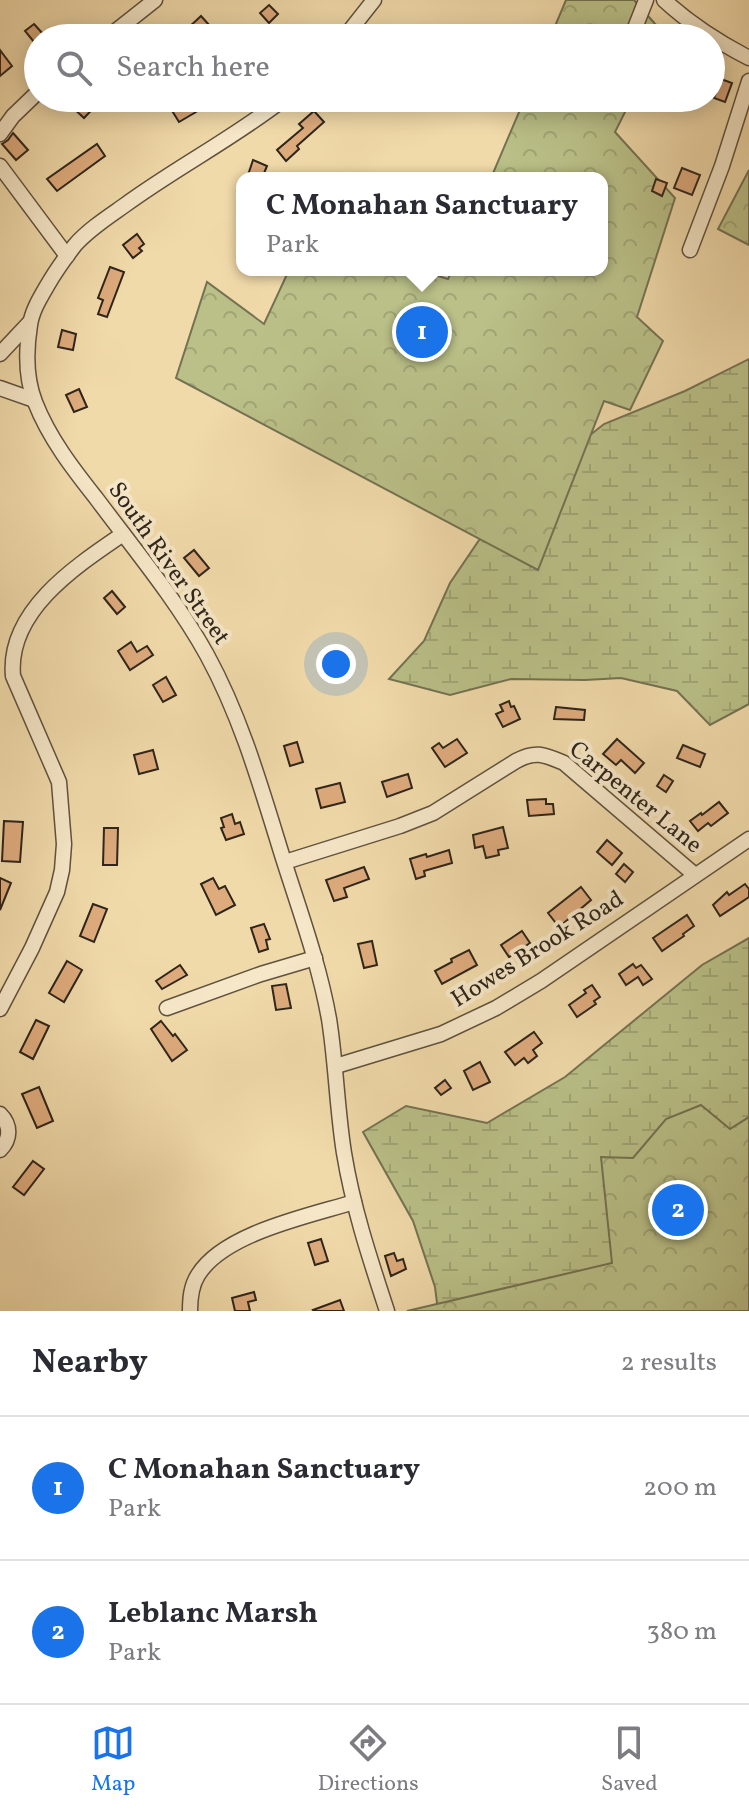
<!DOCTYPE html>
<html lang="en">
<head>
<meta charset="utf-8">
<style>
	body { margin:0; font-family:Vollkorn,serif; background:#f2f2f3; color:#2b2b33 }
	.you { position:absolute; left:336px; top:664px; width:28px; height:28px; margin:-20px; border:6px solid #fff; border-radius:50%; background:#1a73e8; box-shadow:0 0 0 12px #1a73e833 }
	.badge { display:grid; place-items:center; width:52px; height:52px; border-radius:50%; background:#1a73e8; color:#fff; font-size:26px; font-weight:700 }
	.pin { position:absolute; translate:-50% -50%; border:4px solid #fff; box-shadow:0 2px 8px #0006 }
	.popup { position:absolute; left:236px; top:172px; width:372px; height:104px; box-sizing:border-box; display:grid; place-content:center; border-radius:16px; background:#fff; filter:drop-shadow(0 2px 6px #0005); font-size:26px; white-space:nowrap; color:#7c7c81 }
	.popup b { font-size:30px; color:#2b2b33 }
	.popup::after { content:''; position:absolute; left:50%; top:100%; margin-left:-16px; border:16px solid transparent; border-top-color:#fff }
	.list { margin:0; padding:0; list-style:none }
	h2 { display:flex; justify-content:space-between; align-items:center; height:104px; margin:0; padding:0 32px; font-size:34px }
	h2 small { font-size:26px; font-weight:400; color:#7c7c81 }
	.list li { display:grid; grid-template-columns:52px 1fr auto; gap:24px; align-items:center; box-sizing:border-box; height:144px; padding:0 32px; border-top:2px solid #e1e1e2 }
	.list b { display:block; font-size:30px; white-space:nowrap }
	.list p { margin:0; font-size:26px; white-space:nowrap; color:#7c7c81 }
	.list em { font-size:26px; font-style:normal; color:#7c7c81 }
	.icon { flex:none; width:44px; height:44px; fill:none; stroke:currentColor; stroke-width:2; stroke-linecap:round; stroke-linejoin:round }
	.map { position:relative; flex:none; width:749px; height:1311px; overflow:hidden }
	.search { position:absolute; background:#fff; box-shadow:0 4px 20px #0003; left:24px; right:24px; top:24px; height:88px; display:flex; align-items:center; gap:20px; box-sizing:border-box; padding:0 28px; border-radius:44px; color:#7c7c81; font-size:30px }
	.sheet { height:392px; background:#fff }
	nav { display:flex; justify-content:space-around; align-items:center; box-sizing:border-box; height:112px; border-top:2px solid #e1e1e2; background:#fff; font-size:22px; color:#7c7c81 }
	nav a { display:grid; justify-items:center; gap:4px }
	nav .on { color:#1a73e8 }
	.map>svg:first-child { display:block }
</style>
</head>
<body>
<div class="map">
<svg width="749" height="1311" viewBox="0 0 749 1311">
	<defs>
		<pattern id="wetland-marsh" width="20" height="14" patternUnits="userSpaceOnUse" patternTransform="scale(2)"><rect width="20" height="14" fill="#bac088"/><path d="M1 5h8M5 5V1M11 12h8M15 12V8" fill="none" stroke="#a0a575"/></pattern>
		<pattern id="park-crowns" width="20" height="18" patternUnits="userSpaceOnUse" patternTransform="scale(2)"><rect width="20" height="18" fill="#bac088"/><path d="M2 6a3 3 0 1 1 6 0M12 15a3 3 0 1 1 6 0" fill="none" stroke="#a0a575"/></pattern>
	</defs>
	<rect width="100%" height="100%" fill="#f1daaa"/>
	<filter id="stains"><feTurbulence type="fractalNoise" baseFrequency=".0025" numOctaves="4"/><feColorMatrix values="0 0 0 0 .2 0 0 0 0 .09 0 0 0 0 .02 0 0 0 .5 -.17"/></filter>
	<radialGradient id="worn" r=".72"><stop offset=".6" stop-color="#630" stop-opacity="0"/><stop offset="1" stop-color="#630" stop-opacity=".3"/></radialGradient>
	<g fill="url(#wetland-marsh)" stroke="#747252" stroke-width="2">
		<path d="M749,359V704L710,725L677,691L621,678L585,680L511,679L450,695L389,679L424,641L450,583L490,524L561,458L604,424L685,391Z"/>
		<path d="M749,938V1311H438L435,1287L413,1221L363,1132L406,1106L487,1123L565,1077L702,965Z"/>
	</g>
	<g fill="url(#park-crowns)" stroke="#747252" stroke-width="2">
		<path d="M566,0H634L664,34L662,38H550Z"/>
		<path d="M525,98H632L615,132L675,198L637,317L663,341L630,410L604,401L538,570L176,378L207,282L264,324L289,270H419L448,279L452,270H602V178H491Z"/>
		<path d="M749,170V245L718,229Z"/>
		<path d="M701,1105L730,1129L749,1117V1311H407L612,1263L601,1157L633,1158L666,1119Z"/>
	</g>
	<g fill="#deab7d" stroke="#2e251b" stroke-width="2">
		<path d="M269,5L278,14L269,23L260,13Z"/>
		<path d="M201,16L210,26L197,38H195L187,29Z"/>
		<path d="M34,24L43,34L34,42L25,31Z"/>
		<path d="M0,50L12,66L0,76Z"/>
		<path d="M721,79L732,83L725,102L714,98Z"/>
		<path d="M80,98H103L84,118L72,107Z"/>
		<path d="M188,98L196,112L179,122L171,109Z"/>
		<path d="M314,111L324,122L297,146L299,149L286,161L277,150L303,128L299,124Z"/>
		<path d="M13,133L28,150L16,160L2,144L8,140Z"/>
		<path d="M97,144L105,156L57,191L47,179Z"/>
		<path d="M253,160L267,166L262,178H247Z"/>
		<path d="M682,168L700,175L692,195L674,188Z"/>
		<path d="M656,179L667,183L662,196L652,191Z"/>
		<path d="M137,234L144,244L139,248L142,251L133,258L123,245Z"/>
		<path d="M110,267L124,272L107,317L98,314L103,300L98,298Z"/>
		<path d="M62,330L76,334L73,350L58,347Z"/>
		<path d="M79,389L87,407L74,412L66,395Z"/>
		<path d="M194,550L209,568L199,576L184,558Z"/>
		<path d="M112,591L125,607L117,614L104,598Z"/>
		<path d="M131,642L137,652L147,646L153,655L130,670L118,651Z"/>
		<path d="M166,677L176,695L163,702L153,685Z"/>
		<path d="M509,701L511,707L514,706L520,719L503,727L496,714L503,711L500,705Z"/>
		<path d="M556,707L585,710L584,720L554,719Z"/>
		<path d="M457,739L467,753L445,767L432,748L439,743L443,748Z"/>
		<path d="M617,739L644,763L635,773L621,760L616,765L603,754Z"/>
		<path d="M297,742L303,762L290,766L284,746Z"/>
		<path d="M683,745L705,754L700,767L677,758Z"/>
		<path d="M153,750L158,769L139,774L134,755Z"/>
		<path d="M408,774L412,788L387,797L382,782Z"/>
		<path d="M664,775L673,781L666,792L657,786Z"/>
		<path d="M340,783L345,802L321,808L316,789Z"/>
		<path d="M546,799V804H553L554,814L529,816L527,800Z"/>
		<path d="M719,802L728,813L711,826L708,823L698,831L690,821L701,813L702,815Z"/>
		<path d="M232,814L235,824L240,822L244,834L226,840L221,828L224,827L221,818Z"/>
		<path d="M4,821L23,822L20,862L2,861Z"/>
		<path d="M503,827L508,848L498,850L499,855L486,858L483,846L475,848L473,835Z"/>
		<path d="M104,828H118L117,865H103Z"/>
		<path d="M607,840L622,853L612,865L597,852Z"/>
		<path d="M449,850L452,863L424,871L425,876L416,879L410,859L426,854L427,857Z"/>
		<path d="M624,864L633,872L625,882L616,874Z"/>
		<path d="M364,867L369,879L344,888L347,897L334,901L326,880Z"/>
		<path d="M0,878L11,883L0,910Z"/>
		<path d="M213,878L219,889L225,886L235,905L216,915L201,884Z"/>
		<path d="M745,884L749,889V897L720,916L713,905L727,892L729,895Z"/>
		<path d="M581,887L591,900L559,927L548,913Z"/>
		<path d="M93,904L107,909L94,942L80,936Z"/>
		<path d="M687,915L694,926L683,934L684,936L662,951L653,938Z"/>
		<path d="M264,924L270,939L266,940L268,949L259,952L251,928Z"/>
		<path d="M522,931L530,943L509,957L501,945Z"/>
		<path d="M372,941L377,965L364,968L358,944Z"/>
		<path d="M469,950L477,965L442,984L435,971L452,962L451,959Z"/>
		<path d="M67,961L82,970L64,1002L49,993Z"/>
		<path d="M633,964L636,968L641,965L652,979L643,985L638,977L626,985L619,974Z"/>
		<path d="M180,965L187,975L162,989L156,981Z"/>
		<path d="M286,984L291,1008L276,1010L272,986Z"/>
		<path d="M592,985L600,997L594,1001L596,1004L577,1017L569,1005L586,993L584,990Z"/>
		<path d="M36,1020L49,1026L33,1059L20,1052Z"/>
		<path d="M161,1021L173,1036L175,1034L187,1050L172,1061L151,1029Z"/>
		<path d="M534,1032L542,1043L533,1050L537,1056L528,1063L524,1058L515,1065L505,1052Z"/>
		<path d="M480,1062L490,1082L473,1090L464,1071Z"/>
		<path d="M445,1080L451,1088L441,1095L435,1088Z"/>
		<path d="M39,1087L53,1121L37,1128L22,1094Z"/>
		<path d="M33,1161L44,1169L24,1195L13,1187Z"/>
		<path d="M321,1239L328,1261L315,1265L308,1243Z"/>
		<path d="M394,1253L397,1261L403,1259L406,1269L391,1276L385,1256Z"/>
		<path d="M254,1292L256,1300L248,1302L250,1311H235L232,1298Z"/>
		<path d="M340,1300L344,1311H314L313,1310Z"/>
	</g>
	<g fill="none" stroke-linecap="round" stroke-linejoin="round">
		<defs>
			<g id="minor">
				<path d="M664,0C690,24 718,42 749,58"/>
				<path d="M107,38L155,0"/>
				<path d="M344,38L374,0"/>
				<path d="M631,38L646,0"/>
				<path d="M285,98C234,138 177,167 125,205C108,217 89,229 75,245C65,258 55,272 47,286C40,298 32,311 30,325C26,350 26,379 35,402C49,438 73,469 96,498C134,549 176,599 207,655C241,717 261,787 282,855C299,909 319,963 329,1019C336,1063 337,1109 344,1153C353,1208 370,1259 387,1311"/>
				<path d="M0,134L13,116L38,92"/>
				<path d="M0,166L67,256"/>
				<path d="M690,250L722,166L749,81"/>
				<path d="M0,354L30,322"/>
				<path d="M0,388L34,400"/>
				<path d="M285,862L400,826L433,813L516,761C536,750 545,755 564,763L695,875"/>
				<path d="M167,1008L261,974L315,958"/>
				<path d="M0,1009L32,948L57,892L62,870L64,844L59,782L13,676C7,611 76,566 123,534"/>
				<path d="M336,1066L441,1034L496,1008L541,981L749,839"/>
				<path d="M0,1114C11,1125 11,1139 0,1150"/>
				<path d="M190,1311C190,1298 191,1286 198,1275C224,1233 309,1216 354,1202"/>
			</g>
		</defs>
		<use href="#minor" stroke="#5f523f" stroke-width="17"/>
		<use href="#minor" stroke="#f6e7c8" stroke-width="14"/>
	</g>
	<g text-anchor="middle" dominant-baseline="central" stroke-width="8" stroke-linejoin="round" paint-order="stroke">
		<g font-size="24" fill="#2e251b" stroke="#f6e7c8">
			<text transform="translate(168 564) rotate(55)">South River Street</text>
			<text transform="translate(635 798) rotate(39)">Carpenter Lane</text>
			<text transform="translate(538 950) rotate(-32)">Howes Brook Road</text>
		</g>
	</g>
	<rect width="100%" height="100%" filter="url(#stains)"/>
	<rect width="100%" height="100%" fill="url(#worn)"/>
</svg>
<div class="you"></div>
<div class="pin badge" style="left:422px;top:332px">1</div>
<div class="popup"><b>C Monahan Sanctuary</b>Park</div>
<div class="pin badge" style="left:678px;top:1210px">2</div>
<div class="search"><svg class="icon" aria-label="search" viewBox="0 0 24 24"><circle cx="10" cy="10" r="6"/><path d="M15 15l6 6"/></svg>Search here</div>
</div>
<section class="sheet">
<h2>Nearby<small>2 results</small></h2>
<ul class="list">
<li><span class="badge">1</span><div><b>C Monahan Sanctuary</b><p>Park</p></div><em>200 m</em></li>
<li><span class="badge">2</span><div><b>Leblanc Marsh</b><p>Park</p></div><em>380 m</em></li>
</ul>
</section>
<nav>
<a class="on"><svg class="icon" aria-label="map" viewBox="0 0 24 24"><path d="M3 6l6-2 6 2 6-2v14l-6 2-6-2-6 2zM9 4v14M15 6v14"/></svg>Map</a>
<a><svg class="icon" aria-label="directions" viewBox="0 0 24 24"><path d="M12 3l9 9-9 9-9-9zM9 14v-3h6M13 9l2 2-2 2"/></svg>Directions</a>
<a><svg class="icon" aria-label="saved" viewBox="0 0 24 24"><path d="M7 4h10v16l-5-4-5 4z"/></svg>Saved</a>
</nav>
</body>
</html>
